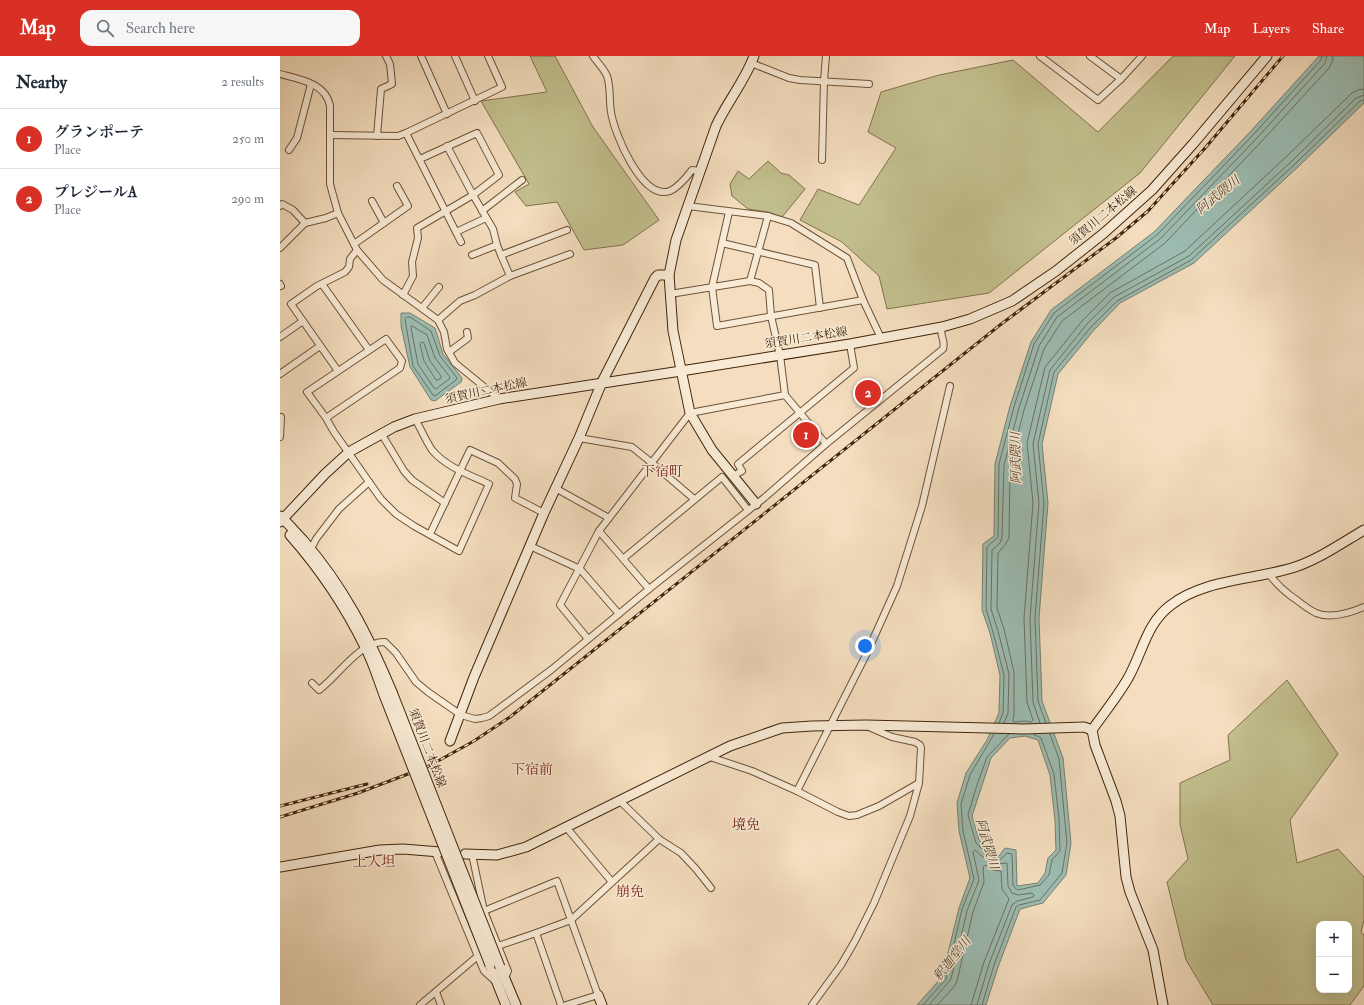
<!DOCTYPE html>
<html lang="en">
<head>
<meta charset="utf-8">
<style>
	body { margin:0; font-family:"IM FELL Double Pica","Noto Serif JP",serif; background:#f6f6f7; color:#1f2937 }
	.controls { position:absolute; right:12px; bottom:12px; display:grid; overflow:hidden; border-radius:8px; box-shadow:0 4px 16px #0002 }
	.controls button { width:36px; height:36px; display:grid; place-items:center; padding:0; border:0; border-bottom:1px solid #e0e1e3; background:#fff; color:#1f2937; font:20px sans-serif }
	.you { position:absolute; left:585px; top:590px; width:14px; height:14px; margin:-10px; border:3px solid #fff; border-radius:50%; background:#1a73e8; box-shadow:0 0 0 6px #1a73e833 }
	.badge { display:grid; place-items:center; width:26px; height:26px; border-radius:50%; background:#d93025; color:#fff; font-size:13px; font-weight:700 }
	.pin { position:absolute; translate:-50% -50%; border:2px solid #fff; box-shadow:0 1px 4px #0006 }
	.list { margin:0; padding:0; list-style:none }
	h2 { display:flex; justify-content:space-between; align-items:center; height:52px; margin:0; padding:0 16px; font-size:17px }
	h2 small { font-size:13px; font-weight:400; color:#747a83 }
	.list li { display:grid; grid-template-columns:26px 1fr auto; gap:12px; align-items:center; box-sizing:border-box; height:60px; padding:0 16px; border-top:1px solid #e0e1e3 }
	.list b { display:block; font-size:15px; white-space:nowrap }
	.list p { margin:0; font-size:13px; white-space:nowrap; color:#747a83 }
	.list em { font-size:13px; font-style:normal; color:#747a83 }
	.icon { flex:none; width:22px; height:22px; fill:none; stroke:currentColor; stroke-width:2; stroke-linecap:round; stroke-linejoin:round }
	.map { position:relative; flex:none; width:1084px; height:949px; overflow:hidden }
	header { display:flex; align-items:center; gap:24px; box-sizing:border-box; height:56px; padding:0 20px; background:#d93025; color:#fff }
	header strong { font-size:19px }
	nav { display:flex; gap:22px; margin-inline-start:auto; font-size:14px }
	.search { width:280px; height:36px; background:#f6f6f7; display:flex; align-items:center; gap:10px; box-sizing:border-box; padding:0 14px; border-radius:12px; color:#747a83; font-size:15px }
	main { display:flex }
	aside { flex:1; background:#fff }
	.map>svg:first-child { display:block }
</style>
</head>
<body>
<header>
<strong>Map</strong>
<div class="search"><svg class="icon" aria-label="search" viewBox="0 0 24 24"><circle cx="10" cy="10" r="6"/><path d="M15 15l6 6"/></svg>Search here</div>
<nav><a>Map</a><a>Layers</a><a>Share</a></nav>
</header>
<main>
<aside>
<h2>Nearby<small>2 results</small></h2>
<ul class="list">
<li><span class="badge">1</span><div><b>グランポーテ</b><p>Place</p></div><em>250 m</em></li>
<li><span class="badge">2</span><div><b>プレジールA</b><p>Place</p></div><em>290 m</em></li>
</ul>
</aside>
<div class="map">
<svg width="1084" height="949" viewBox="0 0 1084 949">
	<rect width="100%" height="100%" fill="#f4debf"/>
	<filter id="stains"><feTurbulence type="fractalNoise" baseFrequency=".005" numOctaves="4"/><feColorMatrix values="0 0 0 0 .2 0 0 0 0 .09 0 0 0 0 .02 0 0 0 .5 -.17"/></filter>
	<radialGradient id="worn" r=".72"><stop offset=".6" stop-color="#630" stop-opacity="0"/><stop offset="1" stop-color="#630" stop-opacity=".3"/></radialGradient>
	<g fill="#c2bf8e" stroke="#82724c" fill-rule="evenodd">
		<path d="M250,0H275L313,71L379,164L343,189L304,194L277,146L246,150L235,136L249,128L201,45L267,36Z"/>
		<path d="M893,0H955L860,117L709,237L607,253L599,220L562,186L520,164L538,133L579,149L616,92L588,76L601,36L659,19L733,4L818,76Z"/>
		<path d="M488,105L501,117L509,119L525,133L502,161L488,156L468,153L452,140L450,128L458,115L469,123Z"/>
		<path d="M1007,624L1058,698L1010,764L1017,807L1058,793L1084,821V864L1081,876L1084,879V931H1083L1070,949H933L906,904L887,826L908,803L900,768V727L950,704L948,679ZM1039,868H1069V934H1039Z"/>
	</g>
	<g fill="#9cbcb2" stroke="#787f6f" fill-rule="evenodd">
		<path d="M1039,0H1084V47L1019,110L914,207L840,247L814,274L778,318L762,388L768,447L759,562L762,645L783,702L791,787L786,819L763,847L740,853L718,911L706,949H637L662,921L679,852L690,822L679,775L677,747L686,717L707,684L719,657L720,619L710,577L702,554L703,488L714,480L715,408L730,350L751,286L771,254L874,176L970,76ZM745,680L758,684L770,719L775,764L776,794L768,802L765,817L758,827L737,830L736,794L725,792L719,800L709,794L699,784L692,760L711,702L730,682Z"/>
		<path d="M121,257H130L155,272L163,298L182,322L181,326L155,345L151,344L130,311L121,270Z"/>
	</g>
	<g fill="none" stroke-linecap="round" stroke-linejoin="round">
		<g stroke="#6e705e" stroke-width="1">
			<path d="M1053,0L1052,6L1049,12L981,86L885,187L782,265L764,293L744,354L730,410L729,482L725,489L718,497L717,552L724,573L734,616V658L733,664L734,666L745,665L751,666L753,664L747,646L744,562L753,447L747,387L765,311L803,264L830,237L905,195L1008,99L1072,37L1078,34L1084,33"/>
			<path d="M127,261H130L151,275L160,300L177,322L176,324L155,340L153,339L133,310L125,263Z"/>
			<path d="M132,270L147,279L155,302L170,321L169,323L156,333L154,332L138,308L131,272Z"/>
			<path d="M142,286L144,287L150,305L161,320V322L158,324H156L144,305L140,288Z"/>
			<path d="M719,667L723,657L724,619L713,576L706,553L707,491L718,481L719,408L734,351L754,288L774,257L877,179L973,79L1041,4L1042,0"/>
			<path d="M724,667L728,657L729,618L718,575L711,553L712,494L720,487L722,482L724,409L739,352L759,290L777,261L880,183L977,82L1045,7L1047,0"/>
			<path d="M760,667L753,646L750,562L759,447L753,388L770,314L807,268L834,241L909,200L1013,104L1076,42L1084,39"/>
			<path d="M766,667L758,645L755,562L764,447L758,388L774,316L811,271L837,245L911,204L1016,107L1080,45L1084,44"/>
			<path d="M729,678L707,701L696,732L688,759L696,787L706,797L718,804L721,803L727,797L732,798L733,829L735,832L738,834L760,829L769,819L772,804L780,795L779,763L774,718L761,682L753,678"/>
			<path d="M643,949L666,923L682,853L694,823L683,775L681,748L690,719L714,678"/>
			<path d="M649,949L671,923L687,855L699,824L693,796L695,794L703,801L715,808L727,807L728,830L732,837L738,839L752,837L754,839L753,841L737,845L732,849L709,908L697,949"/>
			<path d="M657,949L674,931L677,925L693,856L704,826L703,811L705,809L713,814L721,815L722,833L729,843L704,906L691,949"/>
			<path d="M702,949L714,909L736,851L739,849L760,844L782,817L787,787L779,703L770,678"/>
		</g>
		<defs>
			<g id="street">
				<path d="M141,0L167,58"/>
				<path d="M175,0L195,45"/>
				<path d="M313,0C317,6 324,13 327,20C331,31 329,45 331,56C334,77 362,145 390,135C399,131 406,122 412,114L421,115"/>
				<path d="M760,0L818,44L841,23L862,0"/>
				<path d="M810,0L841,23"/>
				<path d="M471,7L509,22L520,24L589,28"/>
				<path d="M0,18C19,23 46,27 50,50V128L58,157L77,194L103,224L158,264L164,276L167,293L175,307L219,343"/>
				<path d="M50,79L118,80L126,77"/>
				<path d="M97,80L101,33L112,28L110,8L106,0"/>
				<path d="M167,90L193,139L213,173L217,189L221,199"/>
				<path d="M9,94L17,82L31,28"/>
				<path d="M542,104L544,25L546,0"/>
				<path d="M92,145L104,167"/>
				<path d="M0,150L2,148L13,154L25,167"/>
				<path d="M408,150L488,160L511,167L567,202L583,244L601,282"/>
				<path d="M202,155L242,124"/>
				<path d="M449,156L432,231L437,270L583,244"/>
				<path d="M176,176L206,162"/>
				<path d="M181,186L126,77L222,31L208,0"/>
				<path d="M442,187L535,209L540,252"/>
				<path d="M74,188L128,150L117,130"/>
				<path d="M0,192L25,167L46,162L58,157"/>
				<path d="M192,199L217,189"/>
				<path d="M230,220L290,198"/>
				<path d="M470,225L488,160"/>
				<path d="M0,228L1,230"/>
				<path d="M42,228L89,294"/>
				<path d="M390,238L470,225L479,227L489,234L491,260L500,299L505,339"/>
				<path d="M123,239L133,220L132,206L138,182L137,172L193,139L219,119L197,77L140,103"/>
				<path d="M142,252L159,231"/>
				<path d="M158,264L180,245L195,239L230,220L221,199L287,174"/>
				<path d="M0,281L23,265"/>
				<path d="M169,296L188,282L187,276"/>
				<path d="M58,315L11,248L37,230L65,216L69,211L70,203L77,194"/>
				<path d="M0,318L40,290"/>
				<path d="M0,361H1L0,381"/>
				<path d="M46,362L27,336L106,283L122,305L120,312L46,362L54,376L101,443L116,458L134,470L179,495L209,428C190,419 166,411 152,394C146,385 141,373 135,363"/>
				<path d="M101,377L124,415L132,424L165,447"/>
				<path d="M299,382L352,391L372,407L414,443"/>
				<path d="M453,420L462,415L458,408L574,312L570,288"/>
				<path d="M275,432L329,462"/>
				<path d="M319,475L369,533"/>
				<path d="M150,478L190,394L218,407L235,423L237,428L235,442L264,457"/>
				<path d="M250,490L300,513L339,558"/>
				<path d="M31,493L36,483L59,453L89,426"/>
				<path d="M344,502L442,421L468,454"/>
				<path d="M989,518C997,529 1006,537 1018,545C1023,549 1030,554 1036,557C1051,563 1070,557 1084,551"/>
				<path d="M308,583L280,549L319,475L410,357L505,339L546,388"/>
				<path d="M32,627L39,634C59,619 80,585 105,586L116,597L136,626L148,636L181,659L195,663L202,662L209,660L271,614L369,533L484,442L546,388L663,293C666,283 659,281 662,271"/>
				<path d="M430,701L472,715L517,735L558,756L569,760L577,759L599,750L639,727"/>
				<path d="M517,735L586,599L617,530L642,450L670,330"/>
				<path d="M340,745L379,783L401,797L416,813L431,832"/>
				<path d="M286,771L332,826"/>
				<path d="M155,796L204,915L214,924"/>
				<path d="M192,798L204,855L228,915L225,922"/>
				<path d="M204,855L277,825L318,939L286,949"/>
				<path d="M256,877L281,949"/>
				<path d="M218,890L256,877L291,864L379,783"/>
				<path d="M156,936L161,949"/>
				<path d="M140,949L199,899"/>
				<path d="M532,949L561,909L575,885L594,847L630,760L639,727L641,692L640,689L635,686L612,681L589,671"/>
			</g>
			<g id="secondary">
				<path d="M474,0C465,25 447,46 436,70L396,184L389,219L393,275L410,357L432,394L476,448"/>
				<path d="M0,460C8,467 15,476 23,484C64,531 88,579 112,636"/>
				<path d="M0,466L45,418L69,396L114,371L135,363L219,343L401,315L570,288L662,271L690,263L732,245L776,215L824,177L872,134L913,88L987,0"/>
				<path d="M10,479C40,513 65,550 85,591C93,606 98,623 104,639"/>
				<path d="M170,685L194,621L264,457L299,382L322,326L375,222L378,219H389"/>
				<path d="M185,798L217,799L246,791L450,690L502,672L532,670L586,669L743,673L804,671L812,674"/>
				<path d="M0,811L100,794L123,793L160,796"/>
				<path d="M210,909L226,949"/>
				<path d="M220,911L236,949"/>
				<path d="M318,939L322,949"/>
				<path d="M883,949L873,894L850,836L846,821L840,760L836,745L815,689L812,674C824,657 837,641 847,624C862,599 866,567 891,549C924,523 975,524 1015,511C1039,503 1062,487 1084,474"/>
			</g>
		</defs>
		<use href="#street" stroke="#6e5237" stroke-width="8"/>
		<use href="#secondary" stroke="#41240a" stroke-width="11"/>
		<use href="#street" stroke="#f8ead5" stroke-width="6"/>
		<use href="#secondary" stroke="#f8ead5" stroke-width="9"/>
		<defs>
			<g id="rail">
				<path d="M0,750L87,728"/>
				<path d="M0,761L78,737L149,710L194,685L230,661L720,269L836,182L868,155L926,91L1003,0"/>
			</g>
		</defs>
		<use href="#rail" stroke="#41240a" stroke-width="3"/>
		<use href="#rail" stroke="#f8ead5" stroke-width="1.5" stroke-dasharray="4.5" stroke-linecap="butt"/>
		<defs>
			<g id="secondary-bridge">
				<path d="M112,636L220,911"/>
				<path d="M104,639L210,909"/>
			</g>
		</defs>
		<use href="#secondary-bridge" stroke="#41240a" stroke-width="11" stroke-linecap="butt"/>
		<use href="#secondary-bridge" stroke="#f8ead5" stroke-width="9"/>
	</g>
	<g text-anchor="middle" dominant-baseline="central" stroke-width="3" stroke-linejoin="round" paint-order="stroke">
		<g font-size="12" fill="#41240a" stroke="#f8ead5">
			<text transform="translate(823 160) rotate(-40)">須賀川二本松線</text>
			<text transform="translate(526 282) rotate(-9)">須賀川二本松線</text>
			<text transform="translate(206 335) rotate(-12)">須賀川二本松線</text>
			<text transform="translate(147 692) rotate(69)">須賀川二本松線</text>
		</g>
		<g font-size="13" font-style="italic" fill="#584a34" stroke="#f8ead5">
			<text transform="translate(938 139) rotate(-39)">阿武隈川</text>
			<text transform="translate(736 402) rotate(-91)">阿武隈川</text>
			<text transform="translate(707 788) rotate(74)">阿武隈川</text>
			<text transform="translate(672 903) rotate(-52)">釈迦堂川</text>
		</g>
		<g font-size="14" fill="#7a1f14" stroke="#f8ead5">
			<text x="382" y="415">下宿町</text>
			<text x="252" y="713">下宿前</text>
			<text x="466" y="768">境免</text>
			<text x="94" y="805">上人坦</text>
			<text x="350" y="835">崩免</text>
		</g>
	</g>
	<rect width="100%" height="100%" filter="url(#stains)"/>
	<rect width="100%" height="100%" fill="url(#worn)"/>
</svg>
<div class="controls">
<button>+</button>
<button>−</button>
</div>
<div class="you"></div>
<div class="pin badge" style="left:526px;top:379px">1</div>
<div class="pin badge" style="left:588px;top:337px">2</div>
</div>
</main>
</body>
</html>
